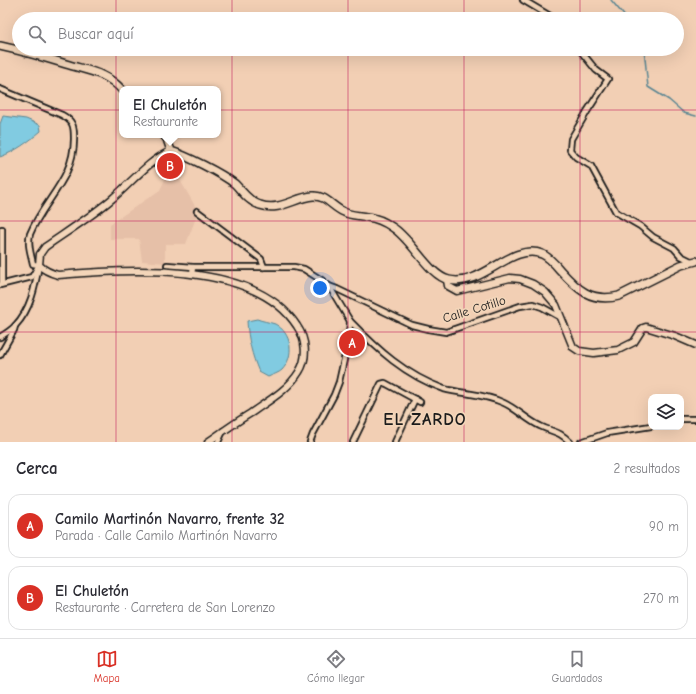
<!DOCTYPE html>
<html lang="es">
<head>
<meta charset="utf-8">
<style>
	body { margin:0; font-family:"Comic Neue",sans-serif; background:#f2f2f3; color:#2b2b33 }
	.controls { position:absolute; right:12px; bottom:12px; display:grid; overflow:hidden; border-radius:8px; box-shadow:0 4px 16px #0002 }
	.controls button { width:36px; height:36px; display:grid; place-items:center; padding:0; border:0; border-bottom:1px solid #e1e1e2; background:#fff; color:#2b2b33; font:20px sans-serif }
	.you { position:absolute; left:320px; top:288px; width:14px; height:14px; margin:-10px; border:3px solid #fff; border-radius:50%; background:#1a73e8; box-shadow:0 0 0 6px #1a73e833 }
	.badge { display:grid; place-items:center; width:26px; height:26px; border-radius:50%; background:#d93025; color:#fff; font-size:13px; font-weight:700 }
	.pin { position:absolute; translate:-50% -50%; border:2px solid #fff; box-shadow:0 1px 4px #0006 }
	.popup { position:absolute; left:119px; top:86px; width:102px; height:52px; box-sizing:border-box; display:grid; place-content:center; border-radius:8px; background:#fff; filter:drop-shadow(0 1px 3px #0005); font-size:13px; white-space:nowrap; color:#7c7c81 }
	.popup b { font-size:15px; color:#2b2b33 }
	.popup::after { content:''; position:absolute; left:50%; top:100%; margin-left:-8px; border:8px solid transparent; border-top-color:#fff }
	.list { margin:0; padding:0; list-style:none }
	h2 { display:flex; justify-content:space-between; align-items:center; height:52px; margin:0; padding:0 16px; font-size:17px }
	h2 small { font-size:13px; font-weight:400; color:#7c7c81 }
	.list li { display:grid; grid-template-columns:26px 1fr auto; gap:12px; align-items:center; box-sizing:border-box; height:64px; margin:0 8px 8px; padding:0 8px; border:1px solid #e1e1e2; border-radius:12px }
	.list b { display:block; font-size:15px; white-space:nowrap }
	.list p { margin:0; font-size:13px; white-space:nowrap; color:#7c7c81 }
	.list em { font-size:13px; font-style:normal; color:#7c7c81 }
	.icon { flex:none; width:22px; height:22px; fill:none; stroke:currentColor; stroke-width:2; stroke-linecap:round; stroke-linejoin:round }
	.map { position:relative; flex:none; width:696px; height:442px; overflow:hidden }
	.search { position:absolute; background:#fff; box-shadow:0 4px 16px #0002; left:12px; right:12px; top:12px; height:44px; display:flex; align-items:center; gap:10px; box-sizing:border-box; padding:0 14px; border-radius:22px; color:#7c7c81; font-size:15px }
	.sheet { height:196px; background:#fff }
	nav { display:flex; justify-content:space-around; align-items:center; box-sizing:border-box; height:56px; border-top:1px solid #e1e1e2; background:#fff; font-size:11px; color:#7c7c81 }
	nav a { display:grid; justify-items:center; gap:2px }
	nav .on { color:#d93025 }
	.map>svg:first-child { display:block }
</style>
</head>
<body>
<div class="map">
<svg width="696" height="442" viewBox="0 0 696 442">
	<rect width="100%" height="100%" fill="#f2cfb4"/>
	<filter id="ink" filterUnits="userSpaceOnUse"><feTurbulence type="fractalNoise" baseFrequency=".025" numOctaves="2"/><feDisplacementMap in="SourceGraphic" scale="8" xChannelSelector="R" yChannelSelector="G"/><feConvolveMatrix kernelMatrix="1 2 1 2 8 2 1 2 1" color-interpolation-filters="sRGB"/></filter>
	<g filter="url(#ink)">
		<path fill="#e6c0a8" d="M175,172L182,173L180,180L195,206L197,215L186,244H165V263L142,261L139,239H110V224L160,190L166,177Z"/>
		<g fill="#81cbe1" stroke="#598592">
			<path d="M3,116L26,119L40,125L41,131C28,142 16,151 0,157V124Z"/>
			<path d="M257,319C262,321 269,322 275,324C292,333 295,356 282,370C279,373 272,375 268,377L259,372C252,356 248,339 247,321Z"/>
		</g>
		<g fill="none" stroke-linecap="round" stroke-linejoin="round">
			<g stroke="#598592" stroke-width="1.5">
				<path d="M611,0L627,19"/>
				<path d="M644,49L648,87L669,100L684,113L696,116"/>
			</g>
			<defs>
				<g id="minor">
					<path d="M523,0L555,19"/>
					<path d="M579,49L596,70L608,79L588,110L571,139L570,150L576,157L591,166L616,212L640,226L653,237L674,248L681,256L691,261"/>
					<path d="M0,89L62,115C73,121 74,126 74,137C75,179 44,199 30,234C27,244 31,254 33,264L39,265"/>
					<path d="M197,211L261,259L264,267"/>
					<path d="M167,265L193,267"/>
					<path d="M192,274L193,267H294L304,269L323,281L329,286L350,321L349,337L339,382L334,395L313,434L310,442"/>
					<path d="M2,284V229"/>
					<path d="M0,285L32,277L37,268"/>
					<path d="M329,286L337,289L412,325L428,329L446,332L520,306L533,304L542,307L560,317"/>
					<path d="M350,321C378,350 405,375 444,389C464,394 485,394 504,403C517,409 527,420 540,426C554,433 558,430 570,442"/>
					<path d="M0,337C5,334 11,330 15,326C31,309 35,287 39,265"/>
					<path d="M0,355L14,330L15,326"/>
					<path d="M681,419H696"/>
					<path d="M218,442L223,431"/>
					<path d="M353,442L381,384L385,383L420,402"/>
					<path d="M395,442L415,399"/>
					<path d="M581,442L607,433L651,426"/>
				</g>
				<g id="tertiary">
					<path d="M171,151C148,161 132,182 113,198C92,216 68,231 45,247L40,254L39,265C45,271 50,273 58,275C126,269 255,260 297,326C306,339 308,358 299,372C288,390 268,401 251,413C236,422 222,432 208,442"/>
					<path d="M447,280L448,286L457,291L510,278L520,279L533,284L545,292L556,305L573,347L579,351L594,353L618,350L634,342L643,328L646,327L675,336L696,345"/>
				</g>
				<g id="secondary">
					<path d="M0,46C23,51 44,57 66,64C88,71 106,72 122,90"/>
					<path d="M164,135L167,139L171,151C187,156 221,173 235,184C242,191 249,202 260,205C280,212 295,197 313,196C326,195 332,207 344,212C351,216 359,215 367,217C376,218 385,222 392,227C412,239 428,275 449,280C482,288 511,242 542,254C549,257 555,264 560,270C577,289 591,303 619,296L681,265L696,261"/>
				</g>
			</defs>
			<use href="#minor" stroke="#1c1c1c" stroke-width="8"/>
			<use href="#tertiary" stroke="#1c1c1c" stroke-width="9"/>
			<use href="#secondary" stroke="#1c1c1c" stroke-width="10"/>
			<use href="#minor" stroke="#f3d5b9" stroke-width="4.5"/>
			<use href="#tertiary" stroke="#f3d5b9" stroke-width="6"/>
			<use href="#secondary" stroke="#f3d5b9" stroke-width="7"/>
		</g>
	</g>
	<path fill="none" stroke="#c2185b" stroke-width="1" stroke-opacity="0.55" d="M116,0V19M232,0V19M348,0V19M464,0V19M580,0V19M116,49V442M232,49V442M348,49V442M464,49V442M580,49V442M0,110H696M0,221H696M0,332H696"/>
	<g text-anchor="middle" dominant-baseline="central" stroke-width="3.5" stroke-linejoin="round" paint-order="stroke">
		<g font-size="13" fill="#1c1c1c" stroke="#f3d5b9">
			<text transform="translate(474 309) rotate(-17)">Calle Cotillo</text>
		</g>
		<g font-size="17" font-weight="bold" letter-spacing="1" fill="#1c1c1c" stroke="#f3d5b9">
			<text x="425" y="419">EL ZARDO</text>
		</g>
	</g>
</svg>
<div class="controls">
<button><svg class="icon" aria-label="layers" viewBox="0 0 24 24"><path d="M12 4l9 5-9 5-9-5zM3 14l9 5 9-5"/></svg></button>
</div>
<div class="you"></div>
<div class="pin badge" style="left:352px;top:343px">A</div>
<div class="pin badge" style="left:170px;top:166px">B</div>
<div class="popup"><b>El Chuletón</b>Restaurante</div>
<div class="search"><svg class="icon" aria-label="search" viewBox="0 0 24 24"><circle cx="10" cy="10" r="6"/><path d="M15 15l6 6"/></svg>Buscar aquí</div>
</div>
<section class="sheet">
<h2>Cerca<small>2 resultados</small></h2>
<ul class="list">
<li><span class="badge">A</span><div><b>Camilo Martinón Navarro, frente 32</b><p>Parada · Calle Camilo Martinón Navarro</p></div><em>90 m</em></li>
<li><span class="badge">B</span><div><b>El Chuletón</b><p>Restaurante · Carretera de San Lorenzo</p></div><em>270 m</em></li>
</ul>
</section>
<nav>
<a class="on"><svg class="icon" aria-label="map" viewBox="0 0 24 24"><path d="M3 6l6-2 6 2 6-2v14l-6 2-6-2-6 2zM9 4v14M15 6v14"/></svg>Mapa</a>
<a><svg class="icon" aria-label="directions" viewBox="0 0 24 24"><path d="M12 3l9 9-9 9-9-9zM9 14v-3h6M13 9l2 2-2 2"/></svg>Cómo llegar</a>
<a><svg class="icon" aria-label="saved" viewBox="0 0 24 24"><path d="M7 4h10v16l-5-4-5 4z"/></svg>Guardados</a>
</nav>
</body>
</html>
